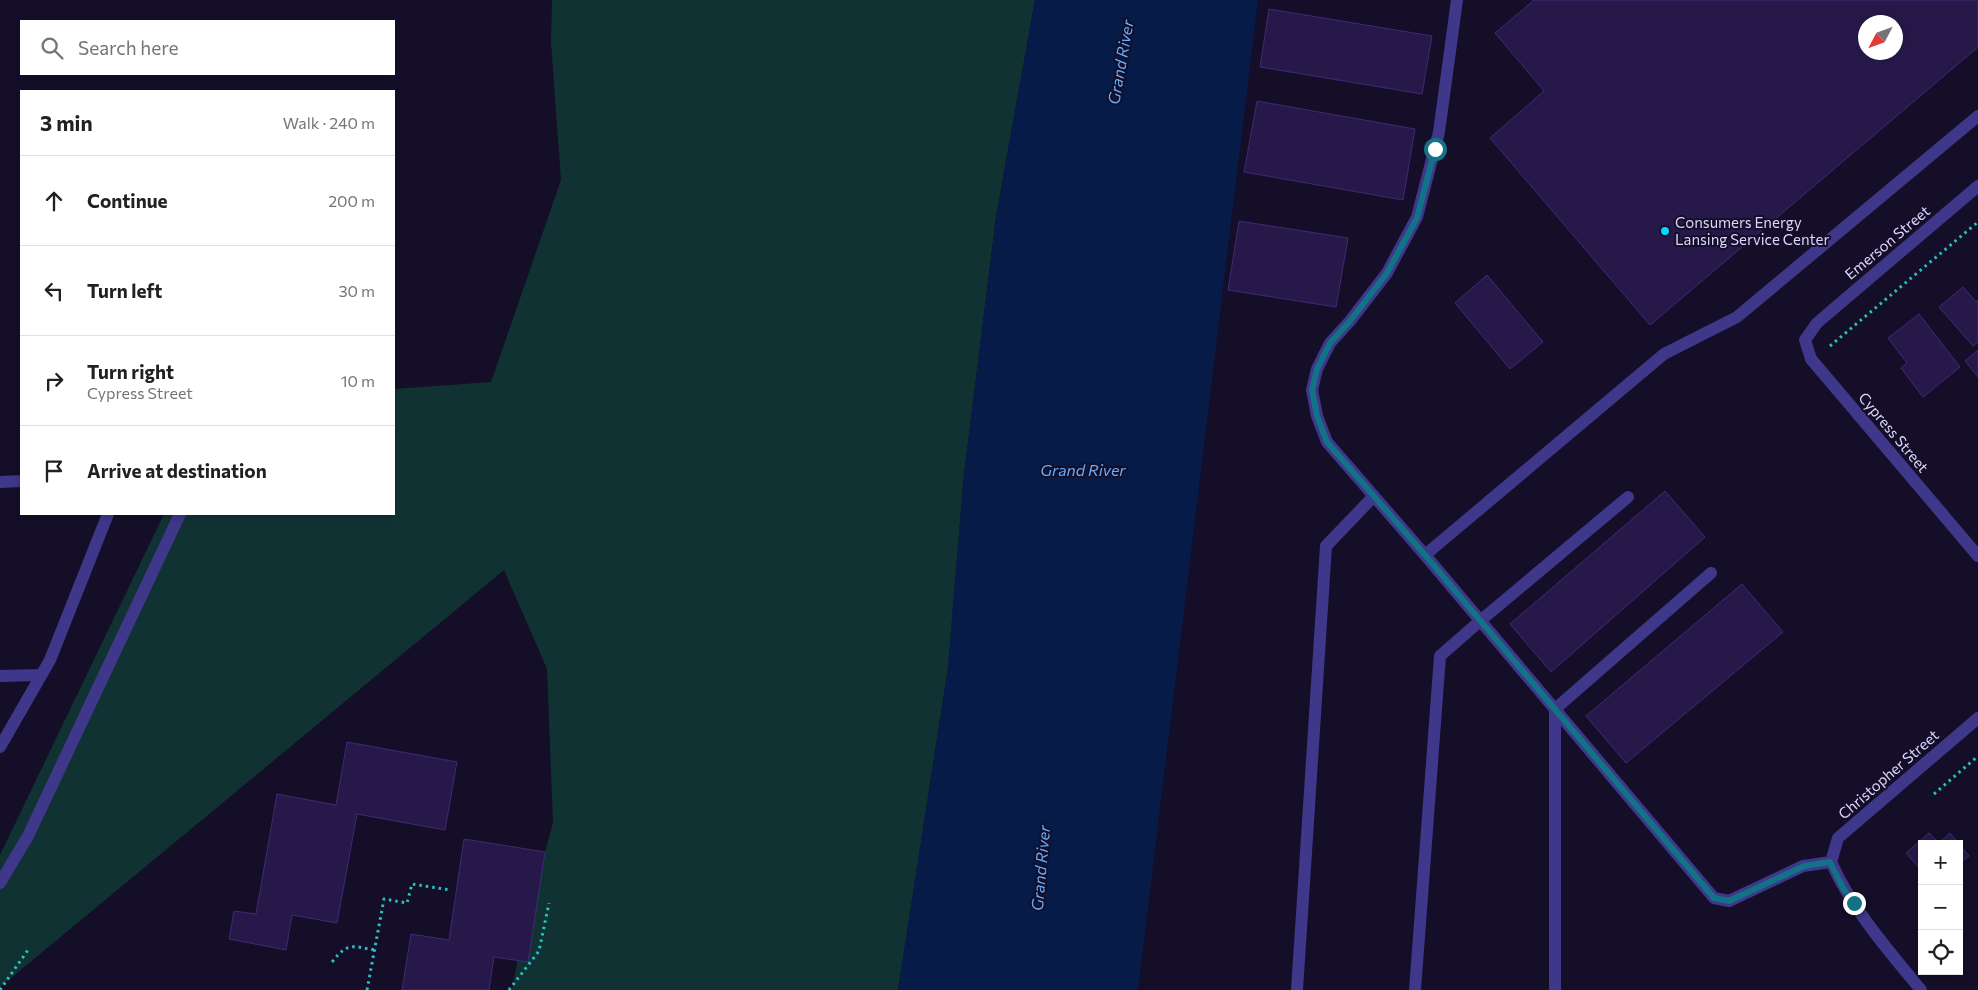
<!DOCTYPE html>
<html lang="en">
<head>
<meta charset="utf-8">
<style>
	body { margin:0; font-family:Commissioner,sans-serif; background:#f6f6f6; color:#202124 }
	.controls { position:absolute; right:15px; bottom:15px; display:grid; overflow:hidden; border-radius:0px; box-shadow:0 2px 8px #0003 }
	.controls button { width:45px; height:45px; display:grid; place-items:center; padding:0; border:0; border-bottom:1px solid #e0e0e0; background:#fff; color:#202124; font:25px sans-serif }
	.compass { position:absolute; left:1858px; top:15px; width:45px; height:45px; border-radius:50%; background:#fff; box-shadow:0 2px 8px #0003; rotate:229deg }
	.stop { position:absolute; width:15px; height:15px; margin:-11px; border:4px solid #127387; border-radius:50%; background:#fff }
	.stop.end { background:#127387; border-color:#fff; box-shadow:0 1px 5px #0008 }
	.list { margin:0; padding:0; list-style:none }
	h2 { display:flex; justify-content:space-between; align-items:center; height:65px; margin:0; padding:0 20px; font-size:21px }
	h2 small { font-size:16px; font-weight:400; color:#757577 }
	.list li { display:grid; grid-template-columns:32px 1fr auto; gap:15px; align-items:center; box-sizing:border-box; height:90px; padding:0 20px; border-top:1px solid #e0e0e0 }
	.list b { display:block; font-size:19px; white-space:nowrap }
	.list p { margin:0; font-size:16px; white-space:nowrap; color:#757577 }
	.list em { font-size:16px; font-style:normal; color:#757577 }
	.icon { flex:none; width:28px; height:28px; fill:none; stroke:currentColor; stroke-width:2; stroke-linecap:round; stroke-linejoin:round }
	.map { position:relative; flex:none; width:1978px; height:990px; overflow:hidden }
	.search { position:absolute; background:#fff; box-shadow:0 2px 8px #0003; left:20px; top:20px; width:375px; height:55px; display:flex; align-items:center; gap:12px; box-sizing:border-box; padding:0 18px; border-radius:0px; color:#757577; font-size:19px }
	.panel { position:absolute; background:#fff; box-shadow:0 2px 8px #0003; left:20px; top:90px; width:375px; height:425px; border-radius:0px }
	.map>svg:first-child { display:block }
</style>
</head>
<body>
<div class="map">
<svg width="1978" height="990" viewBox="0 0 1978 990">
	<rect width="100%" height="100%" fill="#140e28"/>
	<path fill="#113233" d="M552,0H1035L996,217L964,474L948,668L898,990H512L524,927L553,823L547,669L504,570L0,987V855L164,514H394V389L491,382L561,180L551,42Z"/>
	<path fill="#071b48" d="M1035,0H1258L1138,990H898L948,668L964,474L996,217Z"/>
	<g fill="#26194a" stroke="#3e2a78" fill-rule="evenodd">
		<path d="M1532,0H1978V47L1650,325L1490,138L1544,91L1495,33L1533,1ZM1866,22H1896V52H1866Z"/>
		<path d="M1269,9L1432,36L1422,94L1260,67Z"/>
		<path d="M1257,101L1415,129L1403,200L1244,172Z"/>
		<path d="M1239,221L1348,238L1336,307L1228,290Z"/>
		<path d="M1487,275L1543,342L1510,369L1455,303Z"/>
		<path d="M1963,287L1976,302L1978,300V342L1973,346L1939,307Z"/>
		<path d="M1919,314L1960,367L1923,397L1901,368L1907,363L1888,338Z"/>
		<path d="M1978,350V377L1965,361Z"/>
		<path d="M1665,491L1705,537L1551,672L1510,624Z"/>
		<path d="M1742,584L1783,632L1626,763L1586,716Z"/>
		<path d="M347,742L457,762L445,830L357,814L337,923L292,915L286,950L229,939L234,911L256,914L277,794L336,805Z"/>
		<path d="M1929,833L1939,843L1950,833L1959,844H1922V871L1906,853Z"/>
		<path d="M464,839L545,852L528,962L494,957L489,990H402L411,934L449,940Z"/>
		<path d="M1959,844L1969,856L1959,864Z"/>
	</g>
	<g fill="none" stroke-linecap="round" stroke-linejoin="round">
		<g stroke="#29c0c0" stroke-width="3" stroke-dasharray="2.5 4" stroke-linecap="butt">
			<path d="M1830,346L1978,222"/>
			<path d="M1934,794L1978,756"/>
			<path d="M332,962C348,942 351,946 375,950"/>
			<path d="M0,990L28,950"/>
			<path d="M367,990L384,899L407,903L412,884L450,890"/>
			<path d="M509,990L539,951L549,903"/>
		</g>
		<g stroke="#3f378a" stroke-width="12">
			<path d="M1457,0L1439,132L1417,217L1387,273L1350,321L1330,343L1317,369L1312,390L1317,416L1327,442L1425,555L1714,898L1729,901L1803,866L1831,862"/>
			<path d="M0,482L21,481"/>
			<path d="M1425,555L1664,354L1737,317L1978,116"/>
			<path d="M0,676L41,675"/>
			<path d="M0,747L50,660L108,514"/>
			<path d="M0,883L28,836L180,514"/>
			<path d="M1297,990L1326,546L1374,496"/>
			<path d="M1415,990L1440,656L1480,621L1628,497"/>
			<path d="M1555,990V709L1711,573"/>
		</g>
		<g stroke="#3f378a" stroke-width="12">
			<path d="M1978,186L1817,323L1805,340L1811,359L1978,556"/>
			<path d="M1921,990C1888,950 1852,909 1831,862L1838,838L1978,718"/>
		</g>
	</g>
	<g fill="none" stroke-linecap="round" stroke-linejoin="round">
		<path stroke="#127387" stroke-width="6" d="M1435,149L1417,218L1387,273L1350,321L1330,343L1317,369L1312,390L1317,416L1327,442L1425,555L1714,898L1729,901L1804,866L1830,862L1843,888L1854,903"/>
	</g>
	<circle fill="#01d7ff" stroke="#140e28" stroke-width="2" cx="1665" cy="231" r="5"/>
	<g text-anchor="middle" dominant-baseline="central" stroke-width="4" stroke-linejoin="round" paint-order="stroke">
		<g font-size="15" fill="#ddd5ff" stroke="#140e28" text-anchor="start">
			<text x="1675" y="222">Consumers Energy<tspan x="1675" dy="17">Lansing Service Center</tspan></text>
		</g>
		<g font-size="15" fill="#ddd5ff" stroke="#140e28">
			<text transform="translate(1887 242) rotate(-40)">Emerson Street</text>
			<text transform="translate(1894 432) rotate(50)">Cypress Street</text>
			<text transform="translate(1888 774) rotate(-41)">Christopher Street</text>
		</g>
		<g font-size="16" font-style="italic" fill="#63aeff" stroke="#140e28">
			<text transform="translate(1120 62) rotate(-80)">Grand River</text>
			<text x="1083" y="469">Grand River</text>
			<text transform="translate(1040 868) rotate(-85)">Grand River</text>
		</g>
	</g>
</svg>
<div class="controls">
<button>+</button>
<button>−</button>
<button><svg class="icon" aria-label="locate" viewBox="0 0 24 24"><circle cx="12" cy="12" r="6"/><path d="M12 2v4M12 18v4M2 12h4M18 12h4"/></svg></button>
</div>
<svg class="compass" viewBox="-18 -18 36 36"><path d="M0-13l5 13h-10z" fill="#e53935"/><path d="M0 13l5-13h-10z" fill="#757577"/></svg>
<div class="stop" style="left:1435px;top:149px"></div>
<div class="stop end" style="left:1854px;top:903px"></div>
<div class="search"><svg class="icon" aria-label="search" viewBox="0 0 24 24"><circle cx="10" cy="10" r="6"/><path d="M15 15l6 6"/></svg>Search here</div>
<section class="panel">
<h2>3 min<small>Walk · 240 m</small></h2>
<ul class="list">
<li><svg class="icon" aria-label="ahead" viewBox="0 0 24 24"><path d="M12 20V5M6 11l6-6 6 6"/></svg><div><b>Continue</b></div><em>200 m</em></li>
<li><svg class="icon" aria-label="left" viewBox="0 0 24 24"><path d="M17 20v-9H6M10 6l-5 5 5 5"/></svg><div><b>Turn left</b></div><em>30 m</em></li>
<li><svg class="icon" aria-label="right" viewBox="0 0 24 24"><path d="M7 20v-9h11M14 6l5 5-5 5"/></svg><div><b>Turn right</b><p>Cypress Street</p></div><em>10 m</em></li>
<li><svg class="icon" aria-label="arrive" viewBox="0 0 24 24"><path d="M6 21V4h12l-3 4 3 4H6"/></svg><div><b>Arrive at destination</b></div></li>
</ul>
</section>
</div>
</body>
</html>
